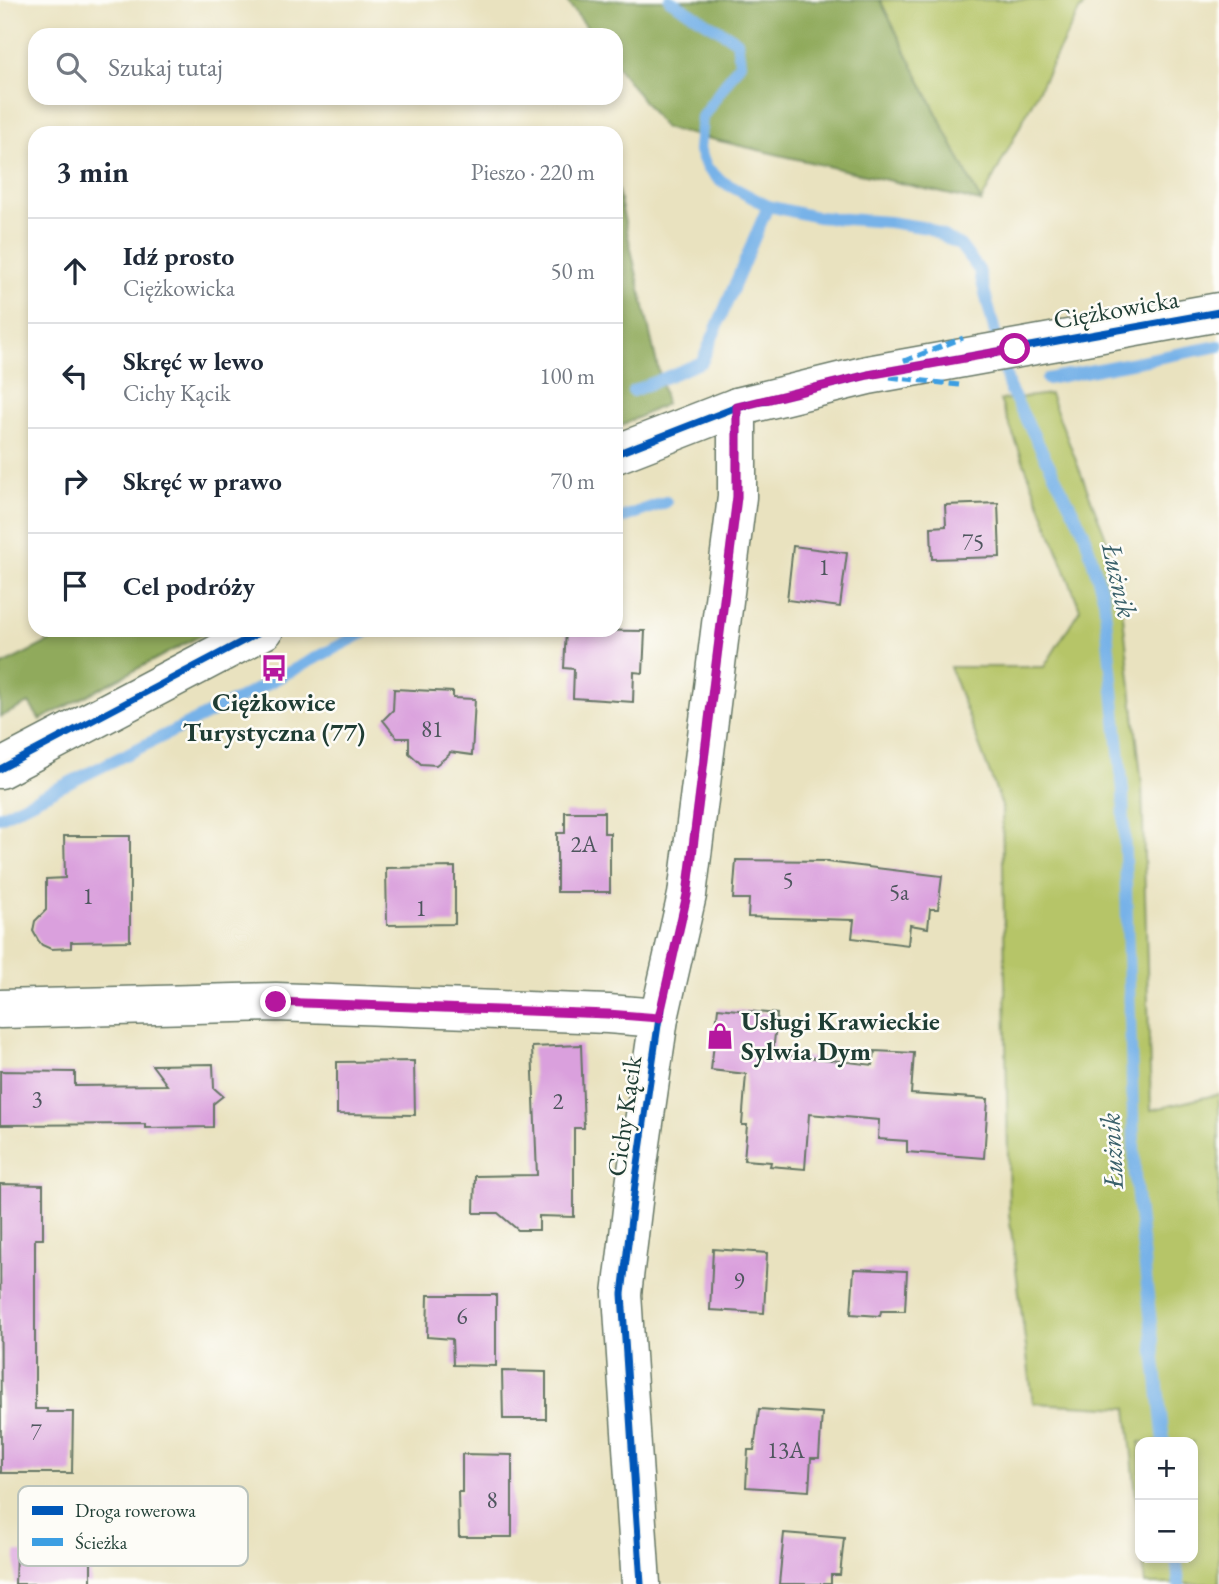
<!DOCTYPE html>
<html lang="pl">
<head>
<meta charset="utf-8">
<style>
	body { margin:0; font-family:"EB Garamond",serif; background:#f2f2f3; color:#1f2937 }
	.controls { position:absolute; right:21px; bottom:21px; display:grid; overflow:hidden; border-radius:14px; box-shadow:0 4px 10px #0003 }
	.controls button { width:63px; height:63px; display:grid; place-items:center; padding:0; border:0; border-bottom:2px solid #e0e1e3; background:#fff; color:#1f2937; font:35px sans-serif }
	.stop { position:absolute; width:21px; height:21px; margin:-16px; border:5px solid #b5179e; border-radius:50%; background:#fff }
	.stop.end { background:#b5179e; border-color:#fff; box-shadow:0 2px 7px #0008 }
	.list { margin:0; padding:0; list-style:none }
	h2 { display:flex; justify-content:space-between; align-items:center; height:91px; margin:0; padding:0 28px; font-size:30px }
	h2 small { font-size:23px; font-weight:400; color:#747a83 }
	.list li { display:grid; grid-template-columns:46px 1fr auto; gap:21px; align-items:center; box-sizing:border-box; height:105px; padding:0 28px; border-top:2px solid #e0e1e3 }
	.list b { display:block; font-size:26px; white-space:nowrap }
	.list p { margin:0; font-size:23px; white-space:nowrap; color:#747a83 }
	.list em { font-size:23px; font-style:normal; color:#747a83 }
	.icon { flex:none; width:38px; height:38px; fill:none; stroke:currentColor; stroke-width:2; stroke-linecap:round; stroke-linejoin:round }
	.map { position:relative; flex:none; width:1219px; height:1584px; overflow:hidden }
	.search { position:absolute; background:#fff; box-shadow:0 4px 10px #0003; left:28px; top:28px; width:595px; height:77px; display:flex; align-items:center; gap:18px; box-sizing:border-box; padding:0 24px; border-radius:21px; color:#747a83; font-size:26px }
	.panel { position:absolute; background:#fff; box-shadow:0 4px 10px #0003; left:28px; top:126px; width:595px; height:511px; border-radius:21px }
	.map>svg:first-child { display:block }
</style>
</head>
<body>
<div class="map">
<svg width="1219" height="1584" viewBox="0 0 1219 1584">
	<rect width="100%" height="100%" fill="#fdfcf7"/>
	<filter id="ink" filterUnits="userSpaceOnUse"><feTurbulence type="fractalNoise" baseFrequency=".0143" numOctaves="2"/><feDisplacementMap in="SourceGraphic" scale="14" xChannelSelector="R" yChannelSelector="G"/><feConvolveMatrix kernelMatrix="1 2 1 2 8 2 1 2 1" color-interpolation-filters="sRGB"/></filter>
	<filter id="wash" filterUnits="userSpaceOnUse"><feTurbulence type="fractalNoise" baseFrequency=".00686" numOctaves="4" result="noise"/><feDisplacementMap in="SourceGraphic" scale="28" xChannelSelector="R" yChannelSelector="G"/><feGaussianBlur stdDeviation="1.57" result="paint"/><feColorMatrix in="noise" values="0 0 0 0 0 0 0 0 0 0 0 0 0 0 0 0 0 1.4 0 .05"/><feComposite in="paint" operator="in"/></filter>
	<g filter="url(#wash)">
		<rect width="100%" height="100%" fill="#e9e2bf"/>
		<g fill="#b6c568" stroke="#6a814e" stroke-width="2">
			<path d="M880,0H1089L1079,11L981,202Z"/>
			<path d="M1050,394L1105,535L1119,580L1142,785L1151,1110L1219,1094V1584H1145L1143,1558H1193V1442H1140V1533L1127,1408L1033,1403L1009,1214L1002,806L950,667H1044L1080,609L1000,400Z"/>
		</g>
		<g fill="#90aa5c" stroke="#587448" stroke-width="2">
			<path d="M566,0H880L981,202L664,128L616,65V35H593Z"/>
			<path d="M616,183L666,404L616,428Z"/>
			<path d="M72,630H211L40,720L29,703L0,717V666Z"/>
		</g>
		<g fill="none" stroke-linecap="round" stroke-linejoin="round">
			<g stroke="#77b2e8" stroke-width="12">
				<path d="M670,0L737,41L740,63L702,117L699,149L707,168L721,181L768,206L817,217L889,222L928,228L960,245L979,270L1009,387L1084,532L1104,599L1123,791L1135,1177L1164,1442"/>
				<path d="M1047,379L1219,346"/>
				<path d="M633,391L702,362L768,206"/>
				<path d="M616,520L666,502"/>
				<path d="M0,817L242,697L369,630"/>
				<path d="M1176,1558L1179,1584"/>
			</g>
		</g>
		<g id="blocks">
			<g fill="#daa0dd">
				<path d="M998,503L1000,557L932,559L931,527L946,526L945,505Z"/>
				<path d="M793,546L847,553L840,607L787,600Z"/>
				<path d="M566,630L645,631L643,673L634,672L633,702L573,698L574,669L564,668Z"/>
				<path d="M394,689L453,692V698L475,699L472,755L450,752L449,755L436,765L421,764L409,753V738H397L383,720L393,710Z"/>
				<path d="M565,812H604V833H610V892H557V833H565Z"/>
				<path d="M64,836H130V941L71,942V948L51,949L42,945L38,940L33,931L35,921L46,910V879L65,878Z"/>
				<path d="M736,860L828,861L827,862L942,876L938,909H930L928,928L910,925L908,945L852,938L854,920L748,917L749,899H733Z"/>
				<path d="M455,867V924L387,925L386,868Z"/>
				<path d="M718,1008L777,1014L773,1053L873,1065L875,1051L914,1053L911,1094L988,1099L984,1158L907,1152V1141L878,1139L879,1120L809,1114L805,1169L770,1166L771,1162L744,1160L747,1125H742L746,1074L711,1070Z"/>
				<path d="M581,1045L584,1128H574V1217L539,1216V1230H518L498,1213H474L475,1176L537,1175L532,1047Z"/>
				<path d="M414,1061L415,1115L337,1114V1062Z"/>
				<path d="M213,1064L214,1088L223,1096L213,1104V1127L145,1128V1124L0,1125V1071L75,1072V1086L167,1085L152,1065Z"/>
				<path d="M0,1184L43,1185V1239H35V1409H47V1412H73L72,1473H1Z"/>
				<path d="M713,1249L767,1253L764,1313L710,1310Z"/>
				<path d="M854,1269L907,1271L905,1311H881L880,1316L851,1314Z"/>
				<path d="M428,1295H496V1366L453,1365L452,1339L427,1337Z"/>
				<path d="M502,1371L546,1372V1419H503Z"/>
				<path d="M759,1409L822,1413L819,1458H811L809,1491L746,1487L748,1450H754Z"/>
				<path d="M462,1454L512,1455V1537H459L458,1492H462Z"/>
				<path d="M784,1533L844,1538L840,1575H831V1584H779Z"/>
				<path d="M16,1552H91V1584H15Z"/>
			</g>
		</g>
	</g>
	<g filter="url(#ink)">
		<use href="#blocks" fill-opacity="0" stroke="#667765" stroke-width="2"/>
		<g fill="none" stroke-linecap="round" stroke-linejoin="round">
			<defs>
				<g id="minor">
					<path d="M616,454L737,407L868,375L1219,312"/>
					<path d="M0,769L264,630"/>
					<path d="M0,1009L276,1002L608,1014L659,1018"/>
					<path d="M641,1584L622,1294L635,1185L659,1018L687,895L737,497V407"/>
				</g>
			</defs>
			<use href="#minor" stroke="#667765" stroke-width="41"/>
			<use href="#minor" stroke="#fff" stroke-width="38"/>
			<g stroke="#3c9ee2" stroke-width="5" stroke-dasharray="10 5" stroke-linecap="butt">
				<path d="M904,361L963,338"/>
				<path d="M890,377L959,385"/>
			</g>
			<defs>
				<g id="cycleway">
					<path d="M616,454L737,407L868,375L1219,312"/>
					<path d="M0,769L264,630"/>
					<path d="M641,1584L622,1294L635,1185L659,1018L687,895L737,497V407"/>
				</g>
			</defs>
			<use href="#cycleway" stroke="#fdfcf7" stroke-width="11"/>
			<use href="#cycleway" stroke="#0057b8" stroke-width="7"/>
		</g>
	</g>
	<g fill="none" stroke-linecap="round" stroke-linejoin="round" filter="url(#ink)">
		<path stroke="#b5179e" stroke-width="9" d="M276,1002L608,1014L659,1018L687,895L737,497V407L868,375L1015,349"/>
	</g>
	<defs>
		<symbol id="bus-bare" viewBox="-9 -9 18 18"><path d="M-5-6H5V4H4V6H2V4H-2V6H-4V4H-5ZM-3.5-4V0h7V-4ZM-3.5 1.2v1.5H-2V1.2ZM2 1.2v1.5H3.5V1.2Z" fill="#b5179e" stroke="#fdfcf7" stroke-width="2.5" paint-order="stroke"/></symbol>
		<symbol id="shop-bare" viewBox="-9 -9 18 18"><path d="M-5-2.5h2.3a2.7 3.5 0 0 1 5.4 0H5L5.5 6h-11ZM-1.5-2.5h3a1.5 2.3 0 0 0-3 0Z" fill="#b5179e" stroke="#fdfcf7" stroke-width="2.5" paint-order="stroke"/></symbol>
	</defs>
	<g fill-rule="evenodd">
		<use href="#bus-bare" x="255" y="649" width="38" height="38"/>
		<use href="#shop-bare" x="701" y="1017" width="38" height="38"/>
	</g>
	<g text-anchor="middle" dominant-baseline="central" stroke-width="5" stroke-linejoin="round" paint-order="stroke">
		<g font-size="23" fill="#4e565e">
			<text x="973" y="542">75</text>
			<text x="824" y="567">1</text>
			<text x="432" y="729">81</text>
			<text x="584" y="844">2A</text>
			<text x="788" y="880">5</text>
			<text x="899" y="892">5a</text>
			<text x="88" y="896">1</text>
			<text x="421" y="908">1</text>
			<text x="37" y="1099">3</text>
			<text x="558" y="1101">2</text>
			<text x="739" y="1281">9</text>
			<text x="462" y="1316">6</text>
			<text x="36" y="1432">7</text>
			<text x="786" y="1450">13A</text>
			<text x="492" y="1500">8</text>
		</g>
		<g font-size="26" fill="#1f3d34" stroke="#fdfcf7">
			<text transform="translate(1116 309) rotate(-10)">Ciężkowicka</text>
			<text transform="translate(624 1116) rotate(-82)">Cichy Kącik</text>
		</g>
		<g font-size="26" font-weight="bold" fill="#1f3d34" stroke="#fdfcf7">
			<text x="274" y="702">Ciężkowice<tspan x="274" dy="30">Turystyczna (77)</tspan></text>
			<text x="741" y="1021" text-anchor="start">Usługi Krawieckie<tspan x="741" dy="30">Sylwia Dym</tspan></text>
		</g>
		<g font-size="28" font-style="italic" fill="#39606a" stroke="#fdfcf7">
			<text transform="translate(1120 580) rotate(77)">Łużnik</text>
			<text transform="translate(1111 1151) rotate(-93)">Łużnik</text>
		</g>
	</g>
	<rect x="18" y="1486" width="230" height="80" rx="10" fill="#fdfcf7" stroke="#bac3bc" stroke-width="2"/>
	<rect x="32" y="1506" width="31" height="9" fill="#0057b8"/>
	<rect x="32" y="1538" width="31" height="8" fill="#3c9ee2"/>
	<g font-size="19" fill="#1f3d34">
		<text x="75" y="1517">Droga rowerowa</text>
		<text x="75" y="1549">Ścieżka</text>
	</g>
</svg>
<div class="controls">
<button>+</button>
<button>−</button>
</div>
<div class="stop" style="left:1015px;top:349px"></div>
<div class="stop end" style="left:276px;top:1002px"></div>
<div class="search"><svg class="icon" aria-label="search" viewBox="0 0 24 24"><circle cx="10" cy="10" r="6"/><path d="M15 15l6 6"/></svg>Szukaj tutaj</div>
<section class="panel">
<h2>3 min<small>Pieszo · 220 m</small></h2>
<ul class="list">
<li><svg class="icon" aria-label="ahead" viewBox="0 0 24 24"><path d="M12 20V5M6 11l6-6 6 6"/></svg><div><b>Idź prosto</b><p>Ciężkowicka</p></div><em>50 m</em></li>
<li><svg class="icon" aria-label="left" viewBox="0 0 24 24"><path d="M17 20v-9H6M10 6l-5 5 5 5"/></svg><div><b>Skręć w lewo</b><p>Cichy Kącik</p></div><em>100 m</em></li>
<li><svg class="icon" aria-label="right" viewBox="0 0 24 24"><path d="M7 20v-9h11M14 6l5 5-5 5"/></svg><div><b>Skręć w prawo</b></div><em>70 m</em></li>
<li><svg class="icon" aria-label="arrive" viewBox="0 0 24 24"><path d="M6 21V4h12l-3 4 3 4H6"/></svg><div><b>Cel podróży</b></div></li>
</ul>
</section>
</div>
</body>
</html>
